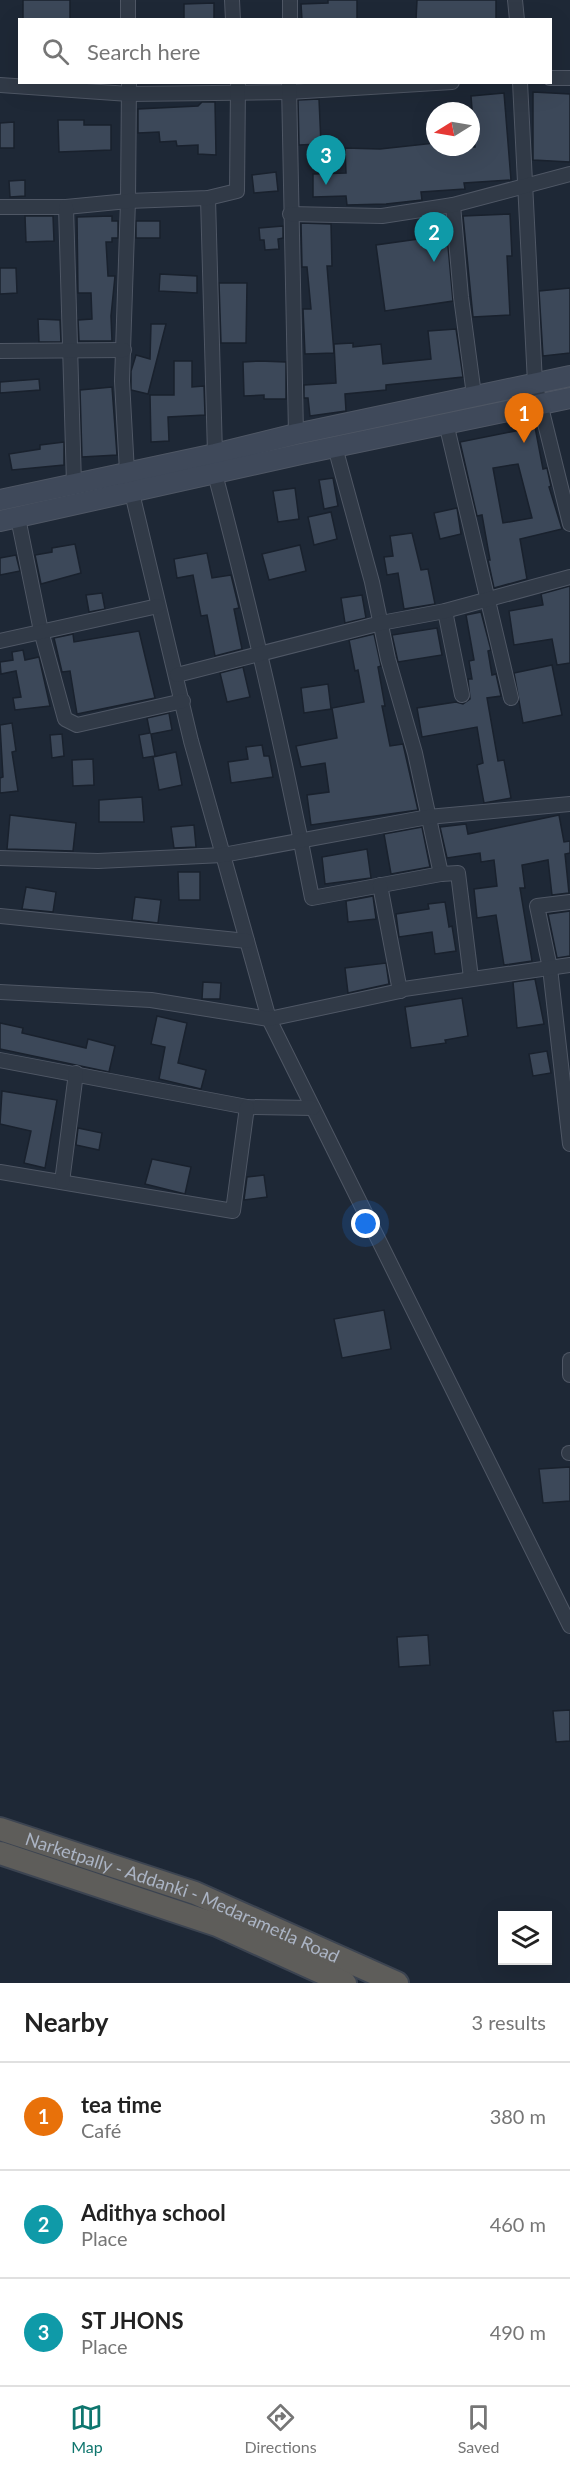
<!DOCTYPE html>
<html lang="en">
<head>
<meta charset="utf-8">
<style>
	body { margin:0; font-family:Lato,sans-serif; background:#f6f6f6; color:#222 }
	.controls { position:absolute; right:18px; bottom:18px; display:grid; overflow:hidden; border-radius:0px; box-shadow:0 6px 24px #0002 }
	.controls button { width:54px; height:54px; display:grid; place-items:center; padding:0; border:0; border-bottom:2px solid #e0e0e0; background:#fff; color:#222; font:30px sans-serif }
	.compass { position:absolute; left:426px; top:102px; width:54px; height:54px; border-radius:50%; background:#fff; box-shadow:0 6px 24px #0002; rotate:259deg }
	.you { position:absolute; left:366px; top:1224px; width:21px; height:21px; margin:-15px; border:4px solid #fff; border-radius:50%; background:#1a73e8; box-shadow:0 0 0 9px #1a73e833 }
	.badge { display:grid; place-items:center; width:39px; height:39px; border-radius:50%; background:#0f766e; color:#fff; font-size:20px; font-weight:700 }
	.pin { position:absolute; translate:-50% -50px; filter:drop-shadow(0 2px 3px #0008) }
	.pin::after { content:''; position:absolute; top:32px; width:21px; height:18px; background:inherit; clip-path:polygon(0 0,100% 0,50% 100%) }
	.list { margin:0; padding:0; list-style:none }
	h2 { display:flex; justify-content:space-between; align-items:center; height:78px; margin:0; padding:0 24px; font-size:26px }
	h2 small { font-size:20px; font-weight:400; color:#767676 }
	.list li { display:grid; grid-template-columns:39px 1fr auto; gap:18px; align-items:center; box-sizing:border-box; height:108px; padding:0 24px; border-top:2px solid #e0e0e0 }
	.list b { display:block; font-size:22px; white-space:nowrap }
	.list p { margin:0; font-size:20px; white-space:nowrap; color:#767676 }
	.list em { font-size:20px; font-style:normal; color:#767676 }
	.icon { flex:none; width:33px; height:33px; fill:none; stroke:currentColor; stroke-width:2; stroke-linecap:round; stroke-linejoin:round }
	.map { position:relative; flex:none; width:570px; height:1983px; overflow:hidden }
	.search { position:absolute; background:#fff; box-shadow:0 6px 24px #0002; left:18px; right:18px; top:18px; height:66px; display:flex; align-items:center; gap:15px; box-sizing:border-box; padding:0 21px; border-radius:0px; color:#767676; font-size:22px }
	.sheet { height:402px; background:#fff }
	nav { display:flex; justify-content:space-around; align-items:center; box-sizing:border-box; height:84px; border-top:2px solid #e0e0e0; background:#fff; font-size:16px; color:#767676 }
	nav a { display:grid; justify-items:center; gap:3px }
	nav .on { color:#0f766e }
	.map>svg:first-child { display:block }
</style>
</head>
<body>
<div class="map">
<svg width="570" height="1983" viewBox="0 0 570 1983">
	<rect width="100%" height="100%" fill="#1e2836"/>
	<g fill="#3c4859" stroke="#19212d" stroke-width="1.5" fill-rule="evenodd">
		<rect x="23" y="0" width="47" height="20"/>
		<path d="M328,0H357V20H302L301,4L328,3Z"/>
		<path d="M417,0H496V20H416Z"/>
		<path d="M214,3V20H184V4Z"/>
		<path d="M533,92L570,94V162L533,160Z"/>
		<path d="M504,93L511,180L464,183L465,189L421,192L422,200L386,204L347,205L346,196L313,197V174L346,173L345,148L380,149L435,143V147H475L471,96Z"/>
		<path d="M319,99L321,144L299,145L298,100Z"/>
		<path d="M202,102H215L216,155L198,154V145L177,146L176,141L160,142L159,132L138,133V109L198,106Z"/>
		<path d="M58,120H84V125H111V150L59,152Z"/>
		<path d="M14,122V148H0V123Z"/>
		<path d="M276,172L278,191L254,193L252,175Z"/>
		<path d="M25,180V196L10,197L9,181Z"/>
		<path d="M510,214L512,256H507L510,315L473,317L463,216Z"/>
		<path d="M25,216H53L54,241L26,242Z"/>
		<path d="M112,216V221H118V238H112V242H106L108,276H115L111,316L112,341H79L78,320L92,319L91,293H78L77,217Z"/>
		<rect x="136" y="221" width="24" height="17"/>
		<path d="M301,223L331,224L332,266H327L334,353L305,354L303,309H311L307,267H302Z"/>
		<path d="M283,226V238L278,239L279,249L265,250L264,240H260L259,228Z"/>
		<path d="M447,235L453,301L385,311L376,245Z"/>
		<path d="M0,268H16L17,293L0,294Z"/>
		<path d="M160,274L197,276V293L159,291Z"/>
		<path d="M219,283H247L246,343H221Z"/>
		<path d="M570,288V353L543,356L539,291Z"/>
		<path d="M38,319L60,320L61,342H39Z"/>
		<path d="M151,324H166L148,394L131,390V371L136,355L150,359Z"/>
		<path d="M456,329L463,377L386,385V390L345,394L346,411L310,416L308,398H304V385L336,383L334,344L353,343V347L381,344L383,364L431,359L428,331Z"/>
		<path d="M174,361H192V387L204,386L205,415L168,417L169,441L151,442L150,395H174Z"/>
		<path d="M259,361L286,362V399H264V395L244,396L243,362Z"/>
		<path d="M39,379L40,390L0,393V382Z"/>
		<path d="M112,387L117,455L82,457L80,390Z"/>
		<path d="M535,427L543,469L547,468L551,486L549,487L562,529L520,539L527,579L494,588L488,560H490L482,515L477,516L460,442ZM518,464L532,518L503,523L493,468Z"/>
		<path d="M64,442V465L12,470L9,454L40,449V445Z"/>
		<path d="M333,478L338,506L324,509L319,480Z"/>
		<path d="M295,488L299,519L278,522L273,491Z"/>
		<path d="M457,508L461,534L440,539L434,513Z"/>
		<path d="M331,512L337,539L314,545L308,517Z"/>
		<path d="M412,533L421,570L428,569L435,604L404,609L398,573L387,575L384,557L393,556L390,536Z"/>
		<path d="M75,544L81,573L41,584L35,555L52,552V548Z"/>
		<path d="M300,545L306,571L269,580L262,554Z"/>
		<path d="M207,553L212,578L231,575L239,608L234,609L242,649L215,656L207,615L201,616L193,575L177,578L174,559Z"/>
		<path d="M16,555L20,571L0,575V558Z"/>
		<path d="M570,586V663L557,665L552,639L514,645L509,611L543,605L541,594Z"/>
		<path d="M102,593L105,609L89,612L86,595Z"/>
		<path d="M362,595L366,618L345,623L341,598Z"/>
		<path d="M481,612L491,650L488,651L492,675L496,674L501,696L487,698L498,761L504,760L511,798L484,803L477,765L483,763L477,727L422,737L417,708L456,702L463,704L470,699L468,679H472L469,661L474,660L466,615Z"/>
		<path d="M437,628L442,655L398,662L392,635Z"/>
		<path d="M139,631L155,698L77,714L70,671L62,672L54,638L73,634L74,642Z"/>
		<path d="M374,634L381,666L378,667L385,706H382L390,746L403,744L418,810L311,825L307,795L329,792L325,763L301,767L296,746L337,738L332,708L364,702L358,670L355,671L349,640Z"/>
		<path d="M23,650L25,660L39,657L50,706L15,710L13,698L21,697L16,671L1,674L0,662L13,660L12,652Z"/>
		<path d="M552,665L562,715L523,723L514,673Z"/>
		<path d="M243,667L250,697L227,702L220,673Z"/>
		<path d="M328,684L331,709L304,713L301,688Z"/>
		<path d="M169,713L172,730L151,734L155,756L143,758L139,735L150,733L147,718Z"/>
		<path d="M12,723L16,751L12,752L18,791L0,793V778L3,777L0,725Z"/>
		<path d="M62,734L64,756L52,758L50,735Z"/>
		<path d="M262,745L264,756H269L273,777L231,783L228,762L248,759L246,747Z"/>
		<path d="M176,752L182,785L159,790L153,757Z"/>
		<path d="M93,759L94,785L73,786L72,760Z"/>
		<path d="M142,797L144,822H99V800Z"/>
		<path d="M10,815L76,823L73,851L7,849Z"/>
		<path d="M559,815L564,842L570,841V853L565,854L569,893L552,895L548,860L522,865L525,888H520L532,961L504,965L496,915L477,918L474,889L497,886L494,860L481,862L480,853L447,858L440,827L466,824L468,834Z"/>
		<path d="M194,825L196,847L174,848L171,827Z"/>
		<path d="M422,827L430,867L391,874L384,834Z"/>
		<path d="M367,849L371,878L325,884L322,857Z"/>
		<path d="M178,872H200V900H179Z"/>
		<path d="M26,887L56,892L53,912L22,909Z"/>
		<path d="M373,896L376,919L348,922L346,901Z"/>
		<path d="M135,897L161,900L158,923L132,920Z"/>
		<path d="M445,902L449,927L452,926L456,951L435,954L432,932L399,937L396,914L429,909L428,904Z"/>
		<path d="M570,911V956L557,958L548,914Z"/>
		<path d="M386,963L389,984L348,993L345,968Z"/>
		<path d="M535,979L544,1024L517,1028L513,982Z"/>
		<path d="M203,982L221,983L220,999H202Z"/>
		<path d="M462,998L468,1036L445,1040L446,1043L411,1048L405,1007Z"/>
		<path d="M157,1016L187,1023L178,1063L206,1070L201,1089L159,1079L165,1047L151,1044Z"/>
		<path d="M0,1023L23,1028L22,1033L86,1048L88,1039L115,1046L109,1072L0,1049Z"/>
		<path d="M547,1051L551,1073L533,1076L529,1054Z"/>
		<path d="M2,1091L57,1100L45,1168L24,1163L31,1131L0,1124Z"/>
		<path d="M78,1128L102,1133L99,1150L76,1145Z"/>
		<path d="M152,1159L191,1167L185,1194L145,1184Z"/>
		<path d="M264,1175L267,1197L244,1200L247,1177Z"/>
		<path d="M384,1310L391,1349L342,1358L334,1319Z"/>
		<path d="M570,1467V1501L543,1503L539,1469Z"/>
		<path d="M428,1635L430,1665L399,1667L397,1637Z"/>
		<path d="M570,1710V1741L556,1742L553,1711Z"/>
	</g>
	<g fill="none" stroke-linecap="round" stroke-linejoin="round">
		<defs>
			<g id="minor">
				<path d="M128,0V20"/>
				<path d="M232,0L233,20"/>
				<path d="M515,0L517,20"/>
				<path d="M290,20V0"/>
				<path d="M550,78H570"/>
				<path d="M129,82L128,201L122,381L127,472L191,741L269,1019L570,1626"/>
				<path d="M520,82L535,383L570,524"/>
				<path d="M0,85L129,94L289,92L452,82"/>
				<path d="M289,85L296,434"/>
				<path d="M208,198L215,454"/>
				<path d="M453,205L461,297L474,395"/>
				<path d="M0,207H66L128,201L208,198L237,191L238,85"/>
				<path d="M66,207L74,484"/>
				<path d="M290,214L382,216L453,205L570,174"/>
				<path d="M0,351L124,350"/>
				<path d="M446,423L511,698"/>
				<path d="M335,447L372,582L388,659L415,753L441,874"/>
				<path d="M215,474C252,614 285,756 312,898L441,874L458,873L471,978"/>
				<path d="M18,518L41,631L65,719L77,725L183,701"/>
				<path d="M445,611L462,695"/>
				<path d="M0,641L158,606"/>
				<path d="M177,675L381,623L445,611L570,577"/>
				<path d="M0,858L98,861L223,855L428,817L570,804"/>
				<path d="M380,885L400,991"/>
				<path d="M570,902L537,906L550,968L570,1144"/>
				<path d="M0,916L247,941"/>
				<path d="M0,992L151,1000L269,1019L400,991L404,989L570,965"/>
				<path d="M0,1060L247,1107L313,1108"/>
				<path d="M0,1172L233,1211L247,1107"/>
				<path d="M62,1182L76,1073"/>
				<path d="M570,1360V1375"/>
				<path d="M569,1453H570"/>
			</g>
			<g id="secondary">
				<path d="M0,500L215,454L296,434L570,376"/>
				<path d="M0,521L301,454L570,398"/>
			</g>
			<g id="trunk">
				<path id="s1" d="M0,1829L195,1893L397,1983"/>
				<path d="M0,1853L217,1925L345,1983"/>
			</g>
		</defs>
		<use href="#minor" stroke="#4f5765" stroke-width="16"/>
		<use href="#secondary" stroke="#4f5765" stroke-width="22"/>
		<use href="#trunk" stroke="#3c4451" stroke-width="26"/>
		<use href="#minor" stroke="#313a47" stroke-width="14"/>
		<use href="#secondary" stroke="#3f495a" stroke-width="20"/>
		<use href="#trunk" stroke="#5e5d5a" stroke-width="22"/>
	</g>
	<g text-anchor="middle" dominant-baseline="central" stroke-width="6" stroke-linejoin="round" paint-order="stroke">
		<g font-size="18" fill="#abb4c4" stroke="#171f2b">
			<text stroke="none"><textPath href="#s1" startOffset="195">Narketpally - Addanki - Medarametla Road</textPath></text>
		</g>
	</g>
</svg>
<div class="controls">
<button><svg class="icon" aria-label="layers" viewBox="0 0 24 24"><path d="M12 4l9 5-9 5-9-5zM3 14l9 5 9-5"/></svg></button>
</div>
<svg class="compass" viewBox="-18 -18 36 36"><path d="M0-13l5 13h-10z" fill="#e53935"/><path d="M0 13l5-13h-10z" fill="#767676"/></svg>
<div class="you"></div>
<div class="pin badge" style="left:524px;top:443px;background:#e8710a">1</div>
<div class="pin badge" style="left:434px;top:262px;background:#0f9aa8">2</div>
<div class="pin badge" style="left:326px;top:185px;background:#0f9aa8">3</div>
<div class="search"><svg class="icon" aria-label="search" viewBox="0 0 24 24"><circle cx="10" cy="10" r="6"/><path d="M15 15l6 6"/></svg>Search here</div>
</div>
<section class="sheet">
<h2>Nearby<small>3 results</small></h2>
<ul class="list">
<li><span class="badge" style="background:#e8710a">1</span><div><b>tea time</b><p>Café</p></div><em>380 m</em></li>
<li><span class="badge" style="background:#0f9aa8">2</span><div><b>Adithya school</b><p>Place</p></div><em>460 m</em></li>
<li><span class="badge" style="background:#0f9aa8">3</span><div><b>ST JHONS</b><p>Place</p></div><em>490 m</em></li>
</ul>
</section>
<nav>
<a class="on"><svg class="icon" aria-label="map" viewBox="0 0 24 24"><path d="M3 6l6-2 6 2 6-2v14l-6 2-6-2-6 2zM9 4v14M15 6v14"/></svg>Map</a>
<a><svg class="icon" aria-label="directions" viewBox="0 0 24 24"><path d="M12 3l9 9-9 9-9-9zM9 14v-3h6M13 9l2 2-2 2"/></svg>Directions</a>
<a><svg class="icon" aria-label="saved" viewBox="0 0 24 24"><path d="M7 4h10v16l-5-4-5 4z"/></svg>Saved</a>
</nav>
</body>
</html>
